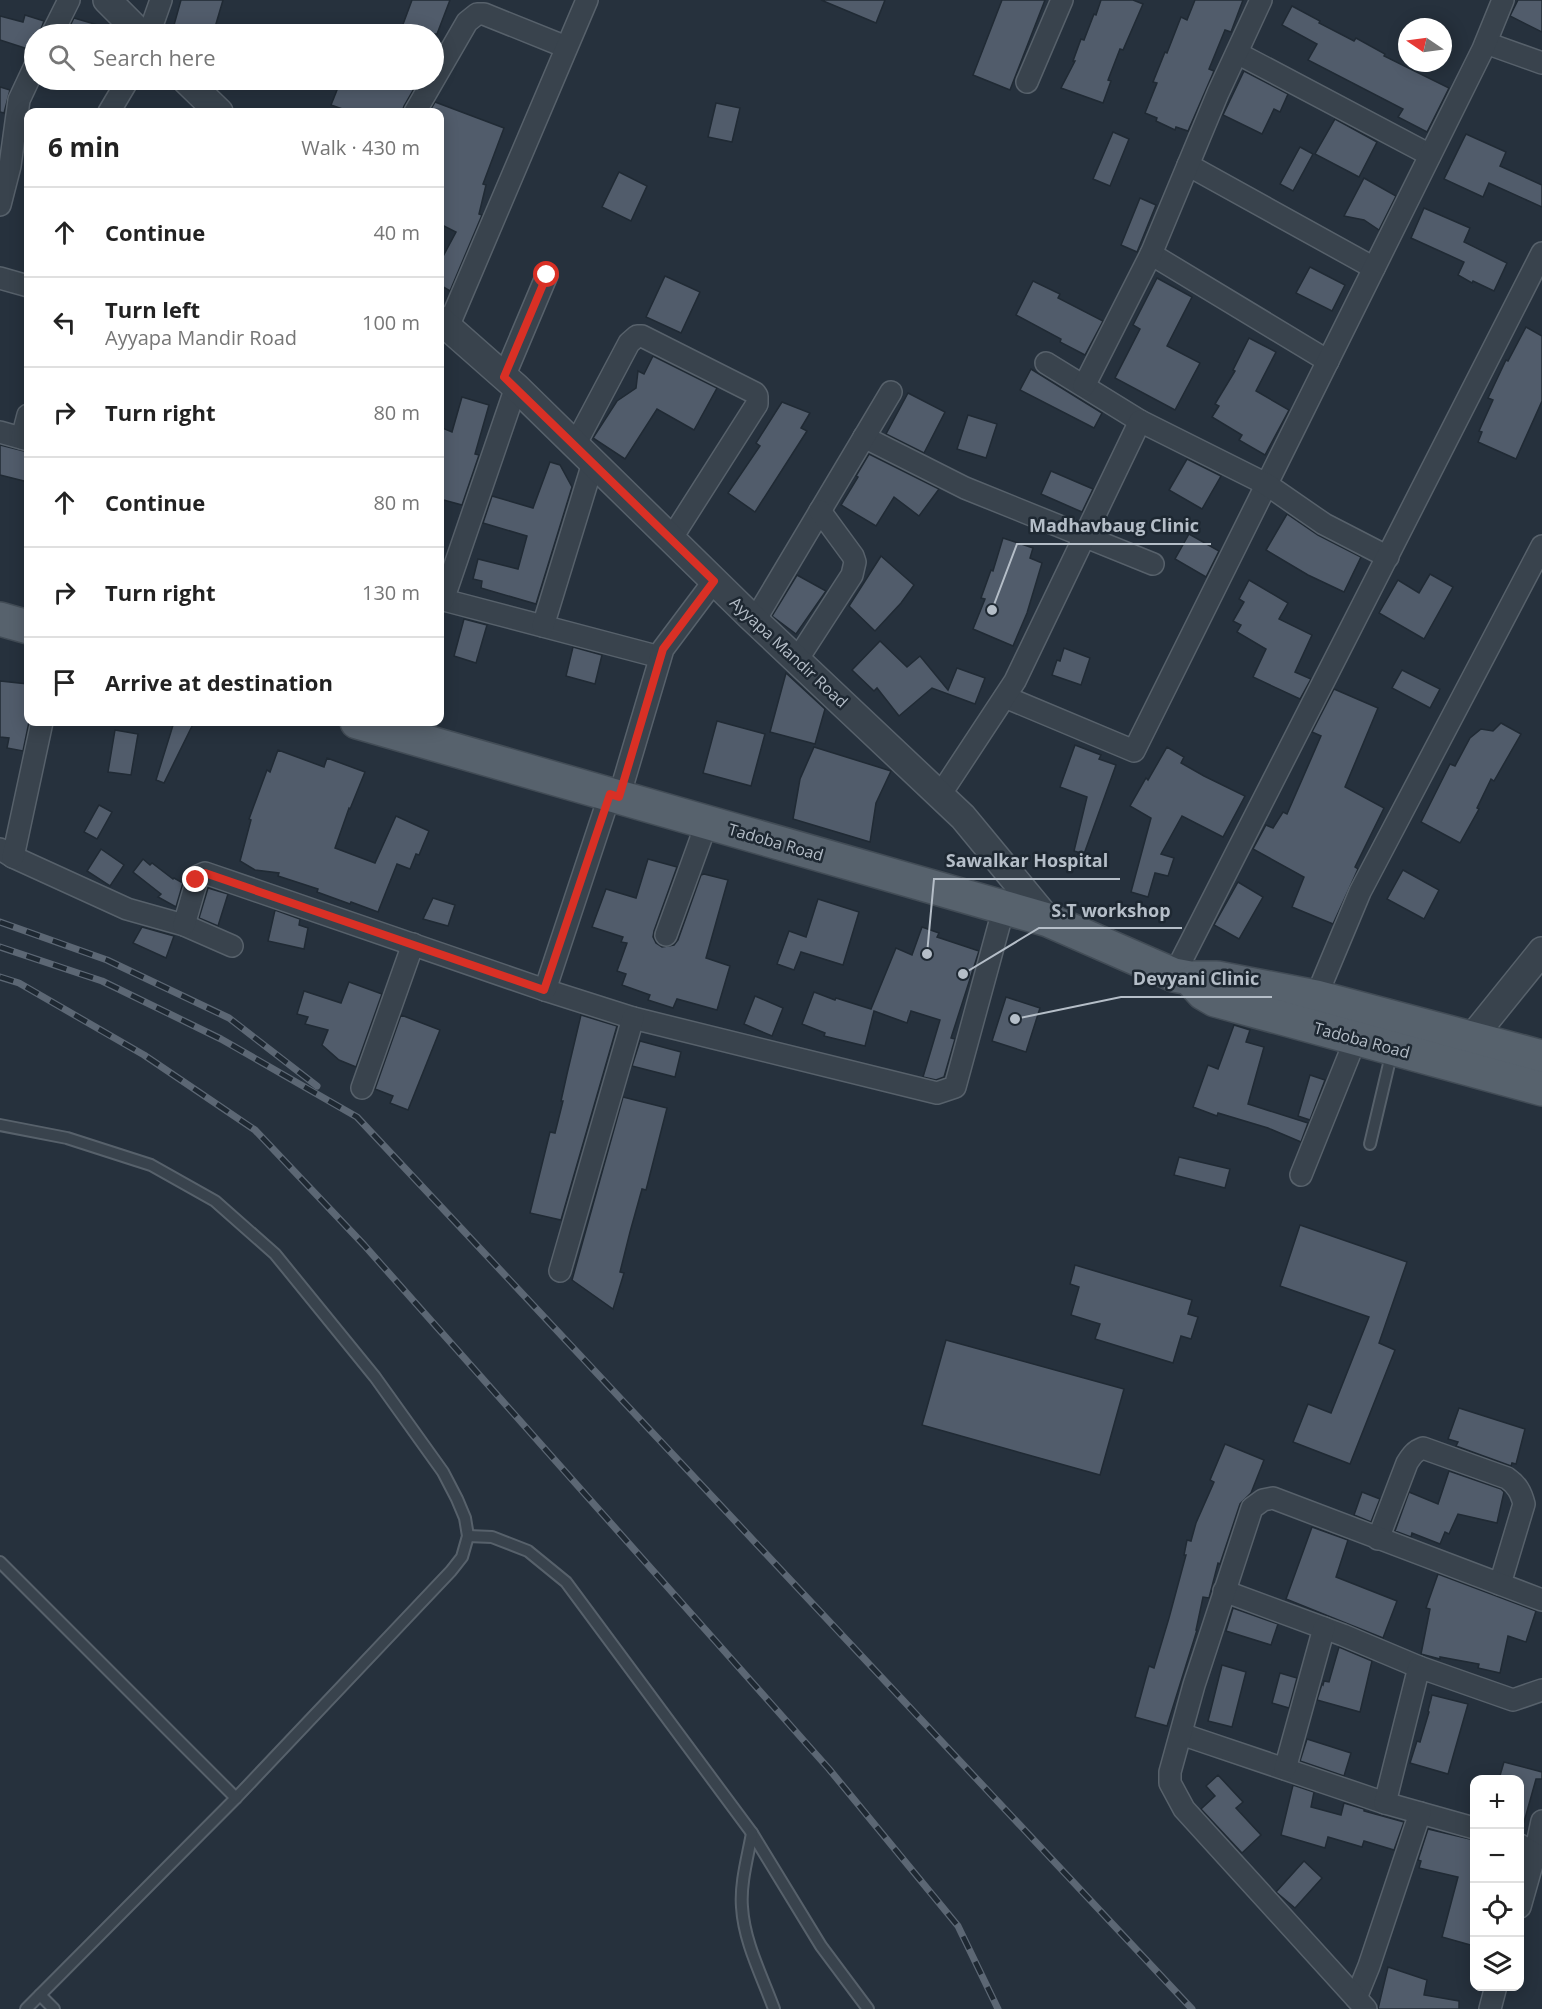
<!DOCTYPE html>
<html lang="en">
<head>
<meta charset="utf-8">
<style>
	body { margin:0; font-family:"Open Sans",sans-serif; background:#f2f2f2; color:#222 }
	.controls { position:absolute; right:18px; bottom:18px; display:grid; overflow:hidden; border-radius:12px; box-shadow:0 3px 15px #0003 }
	.controls button { width:54px; height:54px; display:grid; place-items:center; padding:0; border:0; border-bottom:2px solid #e0e0e0; background:#fff; color:#222; font:30px sans-serif }
	.compass { position:absolute; left:1398px; top:18px; width:54px; height:54px; border-radius:50%; background:#fff; box-shadow:0 3px 15px #0003; rotate:283deg }
	.stop { position:absolute; width:18px; height:18px; margin:-14px; border:4px solid #d93025; border-radius:50%; background:#fff }
	.stop.end { background:#d93025; border-color:#fff; box-shadow:0 2px 6px #0008 }
	.list { margin:0; padding:0; list-style:none }
	h2 { display:flex; justify-content:space-between; align-items:center; height:78px; margin:0; padding:0 24px; font-size:26px }
	h2 small { font-size:20px; font-weight:400; color:#767676 }
	.list li { display:grid; grid-template-columns:39px 1fr auto; gap:18px; align-items:center; box-sizing:border-box; height:90px; padding:0 24px; border-top:2px solid #e0e0e0 }
	.list b { display:block; font-size:22px; white-space:nowrap }
	.list p { margin:0; font-size:20px; white-space:nowrap; color:#767676 }
	.list em { font-size:20px; font-style:normal; color:#767676 }
	.icon { flex:none; width:33px; height:33px; fill:none; stroke:currentColor; stroke-width:2; stroke-linecap:round; stroke-linejoin:round }
	.map { position:relative; flex:none; width:1542px; height:2009px; overflow:hidden }
	.search { position:absolute; background:#fff; box-shadow:0 3px 15px #0003; left:24px; top:24px; width:420px; height:66px; display:flex; align-items:center; gap:15px; box-sizing:border-box; padding:0 21px; border-radius:33px; color:#767676; font-size:22px }
	.panel { position:absolute; background:#fff; box-shadow:0 3px 15px #0003; left:24px; top:108px; width:420px; height:618px; border-radius:12px }
	.map>svg:first-child { display:block }
</style>
</head>
<body>
<div class="map">
<svg width="1542" height="2009" viewBox="0 0 1542 2009">
	<rect width="100%" height="100%" fill="#26313d"/>
	<g fill="#515c6b" stroke="#202a34" stroke-width="1.5">
		<path d="M181,0H223L213,34L174,25Z"/>
		<path d="M412,0H450L437,34H421L402,27Z"/>
		<path d="M821,0H885L876,23Z"/>
		<path d="M1002,0H1045L1010,90L973,75Z"/>
		<path d="M1101,0H1133L1143,4L1123,50L1120,49L1108,80L1111,81L1103,103L1061,88L1075,61H1073L1081,39L1084,40L1094,14L1096,15Z"/>
		<path d="M1195,0H1243L1231,32L1225,30L1209,69L1214,71L1188,131L1176,127L1175,130L1156,121L1157,118L1145,113L1157,83L1153,82L1165,52L1167,53L1181,17L1187,20Z"/>
		<path d="M1518,0H1542V32L1510,16Z"/>
		<path d="M1292,6L1320,21L1319,23L1354,41L1356,38L1385,54L1384,56L1449,88L1427,132L1398,117L1403,109L1308,60L1317,44L1282,25Z"/>
		<path d="M25,15L44,21L39,34H34V51L0,40V16L23,22Z"/>
		<path d="M74,18L115,30L116,34H66Z"/>
		<path d="M1244,71L1288,94L1280,112L1274,109L1262,134L1223,115Z"/>
		<path d="M341,80H419L404,106L402,112H351L331,105Z"/>
		<path d="M0,87L10,90L4,113L0,112Z"/>
		<path d="M435,102L504,128L483,184L486,185L479,214L482,215L450,291L440,285V262L456,232L440,224V112H429Z"/>
		<path d="M716,103L740,108L732,142L708,137Z"/>
		<path d="M1335,119L1377,142L1359,177L1315,154Z"/>
		<path d="M1113,132L1129,139L1110,186L1093,179Z"/>
		<path d="M1466,134L1506,152L1500,166L1542,185V207L1489,183L1483,197L1444,179Z"/>
		<path d="M1300,147L1313,154L1293,191L1280,184Z"/>
		<path d="M619,172L647,186L631,221L602,207Z"/>
		<path d="M1364,178L1396,196L1379,230L1364,220L1344,216Z"/>
		<path d="M1140,198L1156,205L1137,252L1121,245Z"/>
		<path d="M1424,208L1470,228L1464,242L1507,263L1494,291L1473,281L1472,283L1458,275L1464,262L1411,238Z"/>
		<path d="M1310,267L1345,285L1332,311L1296,293Z"/>
		<path d="M665,276L700,292L681,333L646,317Z"/>
		<path d="M1157,278L1192,297L1167,346L1200,363L1175,410L1115,378L1140,329L1133,325Z"/>
		<path d="M1033,281L1060,294L1058,298L1103,321L1085,355L1060,342L1061,339L1016,315Z"/>
		<path d="M1526,327L1542,336V401L1516,459L1478,442L1482,432L1479,431L1493,400L1488,398L1506,360L1508,361Z"/>
		<path d="M1249,338L1276,352L1256,391L1289,410L1265,455L1239,440L1242,435L1212,417L1219,406L1215,404L1235,371L1233,370Z"/>
		<path d="M653,356L717,388L694,430L657,409L625,459L593,438L617,401L636,388L638,371L644,374Z"/>
		<path d="M1031,369L1102,413L1094,428L1020,390Z"/>
		<path d="M908,393L945,412L924,453L886,434Z"/>
		<path d="M462,397L489,405L475,454L479,455L462,505L440,499V427L452,432Z"/>
		<path d="M782,402L810,413L801,428L807,431L755,512L728,493L760,446L756,443Z"/>
		<path d="M968,415L997,424L986,458L957,449Z"/>
		<path d="M0,445L28,452V482L0,475Z"/>
		<path d="M869,454L939,489L919,516L894,497L876,526L841,505L858,477L856,476Z"/>
		<path d="M1187,459L1221,476L1202,509L1169,490Z"/>
		<path d="M550,462L560,465L572,487L536,604L481,588L482,581L473,579L478,559L518,569L527,536L483,523L492,496L533,508Z"/>
		<path d="M1051,471L1093,489L1082,512L1041,494Z"/>
		<path d="M1287,514L1318,535L1361,557L1344,592L1308,575L1266,550Z"/>
		<path d="M1189,534L1219,551L1206,577L1175,559Z"/>
		<path d="M1003,538L1033,548L1030,558L1042,563L1027,613L1013,646L973,629L985,599L981,598L991,570L993,571Z"/>
		<path d="M881,556L914,585L901,603L875,631L849,606Z"/>
		<path d="M1430,574L1453,587L1424,639L1379,613L1398,580L1419,593Z"/>
		<path d="M797,575L826,591L796,634L772,616Z"/>
		<path d="M1249,580L1288,603L1279,619L1312,635L1295,672L1311,679L1300,699L1253,677L1266,649L1237,632L1241,625L1233,621L1244,602L1239,599Z"/>
		<path d="M464,619L487,625L476,663L454,656Z"/>
		<path d="M880,641L907,667L920,656L948,690L957,668L985,678L975,704L932,688L899,716L877,688L874,691L852,670Z"/>
		<path d="M573,647L602,655L595,684L566,676Z"/>
		<path d="M1064,648L1090,658L1081,685L1052,675L1057,660L1060,661Z"/>
		<path d="M1402,670L1440,689L1430,708L1392,688Z"/>
		<path d="M786,673L825,709L815,744L770,732Z"/>
		<path d="M0,681L28,684L29,722L23,751L7,748L9,738L0,737Z"/>
		<path d="M1334,689L1378,708L1345,787L1384,808L1355,867L1358,869L1333,924L1292,907L1304,877L1253,849L1266,825L1273,828L1283,812L1287,814L1321,736L1312,732Z"/>
		<path d="M717,721L765,734L751,786L703,773Z"/>
		<path d="M174,722H194L164,783L156,780Z"/>
		<path d="M1501,723L1521,734L1494,781L1491,779L1477,808L1479,809L1460,843L1421,822L1450,764L1455,766L1470,738L1481,729L1493,731Z"/>
		<path d="M115,730L138,734L131,775L108,772Z"/>
		<path d="M1075,745L1101,755L1099,759L1116,765L1084,854L1074,851L1087,797L1060,787Z"/>
		<path d="M814,747L891,771L876,803L870,842L793,819L800,779Z"/>
		<path d="M1167,747L1184,757L1181,763L1204,776L1245,796L1223,837L1182,816L1161,854L1174,858L1168,876L1155,873L1148,897L1131,892L1151,818L1130,806L1146,778L1148,780Z"/>
		<path d="M278,750L324,767L327,758L365,772L350,809L349,808L335,848L375,863L396,816L429,831L419,855L416,854L410,869L397,864L378,912L351,902L350,904L317,892L318,889L278,876L279,873L255,870L240,861L251,820L249,819L267,770L270,772Z"/>
		<path d="M99,805L112,812L97,839L84,832Z"/>
		<path d="M101,849L124,865L110,886L87,871Z"/>
		<path d="M143,859L150,865L152,863L173,879L174,878L183,883L176,907L158,897L161,894L133,872Z"/>
		<path d="M648,859L677,867L654,931L653,937L656,943L662,947L674,945L678,940L701,875L704,874L728,880L706,958L730,966L717,1010L677,999L673,1008L648,1000L650,995L622,985L626,974L617,971L627,943L621,942L623,937L592,927L606,889L636,898Z"/>
		<path d="M1403,870L1439,890L1424,919L1387,899Z"/>
		<path d="M1238,882L1263,897L1239,939L1214,925Z"/>
		<path d="M208,888L228,894L218,926L199,918Z"/>
		<path d="M433,898L455,905L448,926L423,919Z"/>
		<path d="M818,899L859,912L843,965L801,952L794,970L777,964L789,931L806,937Z"/>
		<path d="M275,910L300,919L299,925L308,928L304,949L268,941Z"/>
		<path d="M142,927L174,936L166,958L133,943Z"/>
		<path d="M922,927L939,933L937,937L979,951L951,1038L955,1039L944,1077L936,1080L923,1077L940,1020L911,1011L907,1023L874,1011L865,1046L824,1036L825,1033L802,1024L814,992L835,1000L836,998L871,1009L896,948L912,955Z"/>
		<path d="M349,982L382,994L356,1067L339,1060L322,1045L328,1030L305,1024L308,1017L297,1014L304,991L341,1003Z"/>
		<path d="M755,996L783,1008L772,1036L744,1024Z"/>
		<path d="M1006,997L1040,1008L1026,1052L992,1041Z"/>
		<path d="M401,1015L440,1030L408,1110L390,1103L393,1096L375,1089Z"/>
		<path d="M581,1015L617,1026L561,1220L530,1213L550,1132L555,1133L563,1101H561L567,1074Z"/>
		<path d="M1234,1025L1250,1030L1246,1042L1264,1047L1248,1104L1308,1123L1301,1142L1268,1128L1218,1113L1217,1116L1193,1107L1208,1065L1218,1069Z"/>
		<path d="M640,1041L681,1052L675,1077L632,1066Z"/>
		<path d="M1310,1075L1325,1080L1310,1120L1298,1116Z"/>
		<path d="M623,1097L667,1108L646,1190L642,1189L630,1232L620,1272L624,1273L613,1309L572,1280Z"/>
		<path d="M1179,1157L1230,1169L1225,1188L1174,1175Z"/>
		<path d="M1300,1225L1407,1262L1379,1343L1395,1350L1350,1464L1293,1442L1308,1404L1331,1413L1369,1317L1280,1286Z"/>
		<path d="M1075,1265L1192,1300L1188,1314L1198,1317L1191,1339L1181,1336L1173,1363L1095,1339L1100,1324L1071,1315L1079,1287L1070,1284Z"/>
		<path d="M946,1340L1124,1389L1100,1475L922,1425Z"/>
		<path d="M1459,1408L1525,1429L1516,1464L1512,1463L1511,1466L1456,1446L1458,1442L1448,1439Z"/>
		<path d="M1225,1444L1264,1460L1251,1493L1240,1504L1220,1564L1218,1563L1209,1598L1203,1597L1196,1630H1197L1167,1726L1135,1717L1149,1666L1154,1668L1169,1618L1186,1555H1184L1187,1540L1191,1541L1196,1523L1214,1482L1210,1480Z"/>
		<path d="M1449,1471L1501,1489L1504,1492L1497,1523L1458,1514L1449,1534L1445,1532L1440,1544L1412,1533L1411,1537L1395,1531L1409,1492L1438,1504Z"/>
		<path d="M1362,1492L1380,1499L1371,1522L1354,1515Z"/>
		<path d="M1312,1527L1348,1540L1336,1577L1397,1601L1383,1638L1286,1599Z"/>
		<path d="M1438,1574L1536,1611L1526,1642L1508,1636L1500,1673L1478,1668L1479,1664L1440,1657V1659L1421,1654L1430,1609L1426,1608Z"/>
		<path d="M1233,1608L1278,1624L1271,1645L1226,1631Z"/>
		<path d="M1339,1647L1372,1661L1360,1712L1317,1700L1322,1684L1323,1685L1324,1681L1329,1682Z"/>
		<path d="M1222,1665L1246,1672L1232,1727L1208,1721Z"/>
		<path d="M1280,1673L1297,1678L1289,1708L1272,1703Z"/>
		<path d="M1432,1695L1468,1704L1448,1774L1410,1763L1417,1741L1420,1742L1429,1712L1428,1711Z"/>
		<path d="M1307,1739L1351,1753L1344,1776L1300,1761Z"/>
		<path d="M1504,1762L1542,1772V1779H1536L1524,1822L1520,1821V1779H1499Z"/>
		<path d="M1218,1775L1243,1802L1236,1808L1261,1835L1242,1853L1201,1809L1215,1796L1206,1786Z"/>
		<path d="M1293,1785L1314,1792L1311,1807L1341,1815L1344,1803L1364,1809V1811L1404,1822L1394,1850L1364,1841L1362,1847L1328,1837L1325,1848L1281,1835Z"/>
		<path d="M1428,1829L1474,1840V1946L1442,1937L1458,1877L1419,1868L1421,1861L1418,1860Z"/>
		<path d="M1304,1861L1322,1878L1295,1908L1276,1892Z"/>
		<path d="M1388,1967L1427,1980L1424,1995L1459,2001V2009H1378Z"/>
	</g>
	<g fill="none" stroke-linecap="round" stroke-linejoin="round">
		<defs>
			<g id="service">
				<path d="M0,1125L67,1138L151,1165L215,1201L275,1254L375,1377L443,1472L457,1499L465,1518L468,1536L462,1557L451,1571L236,1798L26,2009"/>
				<path d="M1370,1144L1392,1051"/>
				<path d="M468,1536L492,1537L528,1551L566,1582L752,1833L821,1946L868,2009"/>
				<path d="M0,1562L236,1798"/>
				<path d="M752,1833C748,1856 740,1883 742,1907C744,1942 762,1976 774,2009"/>
				<path d="M40,1995L54,2009"/>
			</g>
			<g id="minor">
				<path d="M52,34L69,0"/>
				<path d="M149,34L161,0"/>
				<path d="M1486,43L1542,63"/>
				<path d="M1237,53L1430,155"/>
				<path d="M1027,82L1062,0"/>
				<path d="M109,112L128,80"/>
				<path d="M415,112L467,22L477,14H484L566,47"/>
				<path d="M1188,165L1374,268"/>
				<path d="M0,205L10,166L19,100L34,68"/>
				<path d="M1151,254L1328,361"/>
				<path d="M0,278L28,286"/>
				<path d="M448,327L587,0"/>
				<path d="M1046,363L1140,421"/>
				<path d="M504,377L547,275"/>
				<path d="M1084,386L1151,254L1218,93L1261,0"/>
				<path d="M0,432L28,440"/>
				<path d="M864,437L965,488L1153,564"/>
				<path d="M22,438L28,415"/>
				<path d="M575,445L629,343L637,336H642L755,393L757,396V404L671,539"/>
				<path d="M440,599L660,657"/>
				<path d="M443,600L516,387"/>
				<path d="M755,620L891,392"/>
				<path d="M543,626L593,463"/>
				<path d="M797,660L852,575L855,562L853,556L820,511"/>
				<path d="M1005,697L1134,751L1483,49L1503,0"/>
				<path d="M940,795L1015,681L1140,421L1266,484L1324,524L1388,557"/>
				<path d="M619,797L663,649L714,581"/>
				<path d="M0,849L13,857L127,909L184,925L232,946"/>
				<path d="M13,857L42,722"/>
				<path d="M184,925L197,880L198,876L205,873L545,990L633,1018L937,1093L955,1087L1004,907"/>
				<path d="M666,935L707,822"/>
				<path d="M1174,975L1542,253"/>
				<path d="M545,990L610,794"/>
				<path d="M1316,997L1360,892L1542,546"/>
				<path d="M362,1088L413,944"/>
				<path d="M1301,1175L1356,1038"/>
				<path d="M560,1271L633,1018"/>
				<path d="M1378,1539L1407,1463C1412,1455 1415,1451 1423,1448L1507,1478C1517,1485 1521,1492 1524,1504L1500,1584"/>
				<path d="M1224,1591L1343,1635L1419,1667"/>
				<path d="M1181,1734L1385,1803"/>
				<path d="M1285,1769L1324,1628"/>
				<path d="M1542,1821L1535,1854L1542,1856"/>
				<path d="M1474,1828L1385,1803L1419,1667L1513,1700L1542,1690"/>
				<path d="M1520,1845L1535,1854L1520,1907"/>
				<path d="M1356,1998L1369,1966L1420,1813"/>
				<path d="M1366,2009L1184,1809L1170,1783V1772L1194,1685L1252,1508L1263,1500L1273,1498L1542,1600"/>
				<path d="M1490,2009L1496,1986"/>
			</g>
			<g id="tertiary">
				<path d="M107,0L141,34"/>
				<path d="M186,80L219,112"/>
				<path d="M440,320L516,387L750,616L963,817L1048,920"/>
				<path d="M1471,1039L1542,951"/>
			</g>
			<g id="primary">
				<path d="M0,619L28,627"/>
				<path d="M357,722L1048,920L1174,975L1190,978H1217L1316,997L1542,1057"/>
				<path d="M1193,982L1203,993L1215,1000L1542,1089"/>
			</g>
		</defs>
		<use href="#service" stroke="#57616b" stroke-width="14"/>
		<use href="#minor" stroke="#57616b" stroke-width="24"/>
		<use href="#tertiary" stroke="#57616b" stroke-width="30"/>
		<use href="#primary" stroke="#424c56" stroke-width="36"/>
		<use href="#service" stroke="#39434d" stroke-width="10"/>
		<use href="#minor" stroke="#39434d" stroke-width="21"/>
		<use href="#tertiary" stroke="#39434d" stroke-width="27"/>
		<use href="#primary" stroke="#57626d" stroke-width="33"/>
		<defs>
			<g id="rail">
				<path d="M0,922L107,960L229,1018L317,1086"/>
				<path d="M0,947L102,981L221,1039L357,1117L1192,2009"/>
				<path d="M0,977L19,983L144,1055L255,1130L364,1245L829,1769L958,1926L998,2009"/>
			</g>
		</defs>
		<use href="#rail" stroke="#5c6774" stroke-width="7"/>
		<use href="#rail" stroke="#1e2832" stroke-width="4.5" stroke-dasharray="14" stroke-linecap="butt"/>
	</g>
	<g fill="none" stroke-linecap="round" stroke-linejoin="round">
		<path stroke="#d93025" stroke-width="8" d="M196,880L198,876L205,873L544,990L610,794L619,797L663,649L714,581L504,377L547,275"/>
	</g>
	<g text-anchor="middle" dominant-baseline="central" stroke-width="5" stroke-linejoin="round" paint-order="stroke">
		<g font-size="16" fill="#b5bec8" stroke="#1e2832">
			<text transform="translate(789 652) rotate(43)">Ayyapa Mandir Road</text>
			<text transform="translate(776 842) rotate(16)">Tadoba Road</text>
			<text transform="translate(1362 1040) rotate(15)">Tadoba Road</text>
		</g>
	</g>
	<path fill="none" stroke="#b5bec8" stroke-width="2" d="M992 610L1017 544H1211M927 954L934 879H1120M963 974L1039 928H1182M1015 1019L1121 997H1272"/>
	<g fill="#b5bec8" stroke="#1e2832" stroke-width="2">
		<circle cx="992" cy="610" r="6"/>
		<circle cx="927" cy="954" r="6"/>
		<circle cx="963" cy="974" r="6"/>
		<circle cx="1015" cy="1019" r="6"/>
	</g>
	<g font-size="18" text-anchor="middle" font-weight="bold" fill="#b5bec8" stroke="#1e2832" stroke-width="5" stroke-linejoin="round" paint-order="stroke">
		<text x="1114" y="532">Madhavbaug Clinic</text>
		<text x="1027" y="867">Sawalkar Hospital</text>
		<text x="1111" y="917">S.T workshop</text>
		<text x="1196" y="985">Devyani Clinic</text>
	</g>
</svg>
<div class="controls">
<button>+</button>
<button>−</button>
<button><svg class="icon" aria-label="locate" viewBox="0 0 24 24"><circle cx="12" cy="12" r="6"/><path d="M12 2v4M12 18v4M2 12h4M18 12h4"/></svg></button>
<button><svg class="icon" aria-label="layers" viewBox="0 0 24 24"><path d="M12 4l9 5-9 5-9-5zM3 14l9 5 9-5"/></svg></button>
</div>
<svg class="compass" viewBox="-18 -18 36 36"><path d="M0-13l5 13h-10z" fill="#e53935"/><path d="M0 13l5-13h-10z" fill="#767676"/></svg>
<div class="stop" style="left:547px;top:275px"></div>
<div class="stop end" style="left:196px;top:880px"></div>
<div class="search"><svg class="icon" aria-label="search" viewBox="0 0 24 24"><circle cx="10" cy="10" r="6"/><path d="M15 15l6 6"/></svg>Search here</div>
<section class="panel">
<h2>6 min<small>Walk · 430 m</small></h2>
<ul class="list">
<li><svg class="icon" aria-label="ahead" viewBox="0 0 24 24"><path d="M12 20V5M6 11l6-6 6 6"/></svg><div><b>Continue</b></div><em>40 m</em></li>
<li><svg class="icon" aria-label="left" viewBox="0 0 24 24"><path d="M17 20v-9H6M10 6l-5 5 5 5"/></svg><div><b>Turn left</b><p>Ayyapa Mandir Road</p></div><em>100 m</em></li>
<li><svg class="icon" aria-label="right" viewBox="0 0 24 24"><path d="M7 20v-9h11M14 6l5 5-5 5"/></svg><div><b>Turn right</b></div><em>80 m</em></li>
<li><svg class="icon" aria-label="ahead" viewBox="0 0 24 24"><path d="M12 20V5M6 11l6-6 6 6"/></svg><div><b>Continue</b></div><em>80 m</em></li>
<li><svg class="icon" aria-label="right" viewBox="0 0 24 24"><path d="M7 20v-9h11M14 6l5 5-5 5"/></svg><div><b>Turn right</b></div><em>130 m</em></li>
<li><svg class="icon" aria-label="arrive" viewBox="0 0 24 24"><path d="M6 21V4h12l-3 4 3 4H6"/></svg><div><b>Arrive at destination</b></div></li>
</ul>
</section>
</div>
</body>
</html>
